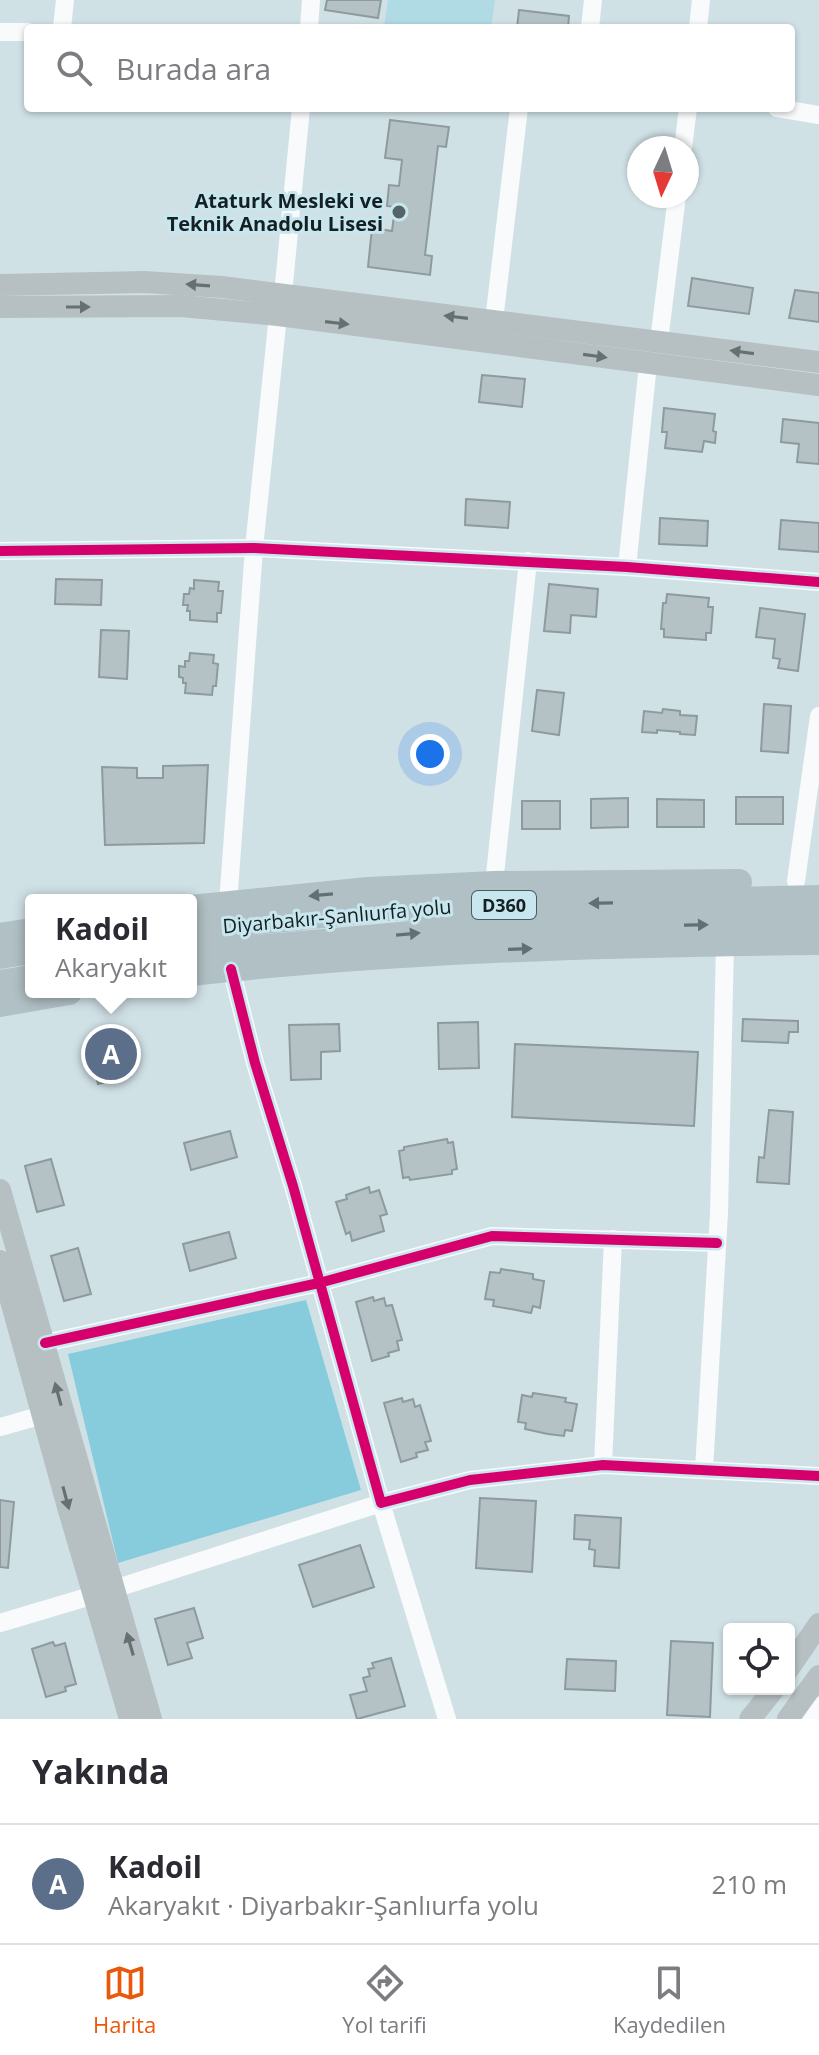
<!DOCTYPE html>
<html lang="tr">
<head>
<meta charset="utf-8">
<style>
	body { margin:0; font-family:"Open Sans",sans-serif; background:#f2f2f3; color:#2b2b33 }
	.controls { position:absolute; right:24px; bottom:24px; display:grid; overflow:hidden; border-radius:8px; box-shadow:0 2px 6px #0004 }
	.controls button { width:72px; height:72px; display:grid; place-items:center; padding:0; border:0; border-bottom:2px solid #e1e1e2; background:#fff; color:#2b2b33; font:40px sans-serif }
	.compass { position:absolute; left:627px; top:136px; width:72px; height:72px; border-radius:50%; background:#fff; box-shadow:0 2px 6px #0004; rotate:184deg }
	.you { position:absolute; left:430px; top:754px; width:28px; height:28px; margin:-20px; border:6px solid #fff; border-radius:50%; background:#1a73e8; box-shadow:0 0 0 12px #1a73e833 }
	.badge { display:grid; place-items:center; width:52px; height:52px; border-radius:50%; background:#ea580c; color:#fff; font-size:26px; font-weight:700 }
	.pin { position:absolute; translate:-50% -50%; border:4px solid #fff; box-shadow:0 2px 8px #0006 }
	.popup { position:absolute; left:25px; top:894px; width:172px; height:104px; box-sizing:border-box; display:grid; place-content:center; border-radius:8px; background:#fff; filter:drop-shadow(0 2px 6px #0005); font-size:26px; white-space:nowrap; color:#7c7c81 }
	.popup b { font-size:30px; color:#2b2b33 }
	.popup::after { content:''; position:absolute; left:50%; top:100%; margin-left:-16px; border:16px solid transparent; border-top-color:#fff }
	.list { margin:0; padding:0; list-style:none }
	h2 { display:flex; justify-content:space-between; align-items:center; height:104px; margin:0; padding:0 32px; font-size:34px }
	h2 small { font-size:26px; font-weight:400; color:#7c7c81 }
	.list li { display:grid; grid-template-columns:52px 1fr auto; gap:24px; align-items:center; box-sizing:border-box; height:120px; padding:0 32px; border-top:2px solid #e1e1e2 }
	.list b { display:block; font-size:30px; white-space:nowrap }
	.list p { margin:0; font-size:26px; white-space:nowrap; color:#7c7c81 }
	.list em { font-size:26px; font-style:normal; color:#7c7c81 }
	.icon { flex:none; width:44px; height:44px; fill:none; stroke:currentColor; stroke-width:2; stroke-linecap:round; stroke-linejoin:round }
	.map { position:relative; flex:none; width:819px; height:1719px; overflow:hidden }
	.search { position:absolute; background:#fff; box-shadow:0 2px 6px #0004; left:24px; right:24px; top:24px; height:88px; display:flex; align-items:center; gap:20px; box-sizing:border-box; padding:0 28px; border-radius:8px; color:#7c7c81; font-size:30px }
	.sheet { height:224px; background:#fff }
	nav { display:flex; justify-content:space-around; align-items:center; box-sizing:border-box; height:112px; border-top:2px solid #e1e1e2; background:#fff; font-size:22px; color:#7c7c81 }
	nav a { display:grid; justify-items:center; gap:4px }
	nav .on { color:#ea580c }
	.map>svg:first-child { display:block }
</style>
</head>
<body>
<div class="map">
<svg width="819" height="1719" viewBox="0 0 819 1719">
	<rect width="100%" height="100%" fill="#d0e1e6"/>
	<path fill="#b0dbe5" d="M388,0H495L491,28H384Z"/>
	<path fill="#86ccdc" d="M306,1300L361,1490L118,1563L68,1354Z"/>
	<g fill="#b4c2c6" stroke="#8d9b9e" stroke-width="2">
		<path d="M327,0H381L378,18L325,10Z"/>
		<path d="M519,10L569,16L568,28H517Z"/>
		<path d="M390,120L449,127L446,147L438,146L425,255L432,256L430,275L368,267L372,228L392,231L395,207L387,206L389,185L399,186L402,160L385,158Z"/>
		<path d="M692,278L753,288L749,314L688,306Z"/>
		<path d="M795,290L819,293V322L789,318Z"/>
		<path d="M482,375L525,379L522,407L479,402Z"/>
		<path d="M664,408L715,414L713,431L716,432L715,443L704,441L702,452L665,448L667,432H662Z"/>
		<path d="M783,419L819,423V464L797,462L799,444L781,442Z"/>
		<path d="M466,499L510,502L508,528L465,525Z"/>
		<path d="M660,518L708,521L707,546L659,544Z"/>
		<path d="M781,520L819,523V552L779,549Z"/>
		<path d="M56,579L102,580L101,605L55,604Z"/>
		<path d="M194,580L219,582L218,591H223L221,613H217V622L190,620V611H187L188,605H183L184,594H189L190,588L194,589Z"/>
		<path d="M549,584L598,589L596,617L571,615L570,633L544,631Z"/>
		<path d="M667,594L709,598L708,607H713L711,633H706V640L664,637V629H661L663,603H666Z"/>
		<path d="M760,608L805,614L798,671L778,668L780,659L773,658L775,639L756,637Z"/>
		<path d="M101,630L129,631L127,679L99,677Z"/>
		<path d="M190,653L214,655L213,663L218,664L216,686H213L212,695L185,693L186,683H183V678L179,677V666L185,667V661H189Z"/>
		<path d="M537,690L564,693L559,735L532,731Z"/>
		<path d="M764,704L791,706L788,753L761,751Z"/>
		<path d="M663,709L680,711V715L697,716L695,735L680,734V732L657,730V733L642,732L644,711L662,713Z"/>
		<path d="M208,765L204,843L105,845L102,767L137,768V778H163V766Z"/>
		<rect x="736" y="797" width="47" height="27"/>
		<path d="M628,798V827L591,828V799Z"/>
		<path d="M657,799L704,800V827H657Z"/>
		<rect x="522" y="801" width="38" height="28"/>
		<path d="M743,1019L798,1021V1032H789L788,1043L742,1041Z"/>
		<path d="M478,1022L479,1068L439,1069L438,1023Z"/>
		<path d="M339,1024L340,1051L321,1052V1079L291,1080L289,1025Z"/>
		<path d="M121,1036L130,1076L98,1084L89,1044Z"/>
		<path d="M515,1044L698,1052L694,1126L512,1117Z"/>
		<path d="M769,1110L793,1112L789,1184L757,1182L759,1157L764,1158Z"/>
		<path d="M230,1131L237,1157L191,1170L184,1143Z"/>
		<path d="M447,1139L448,1143L453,1142L457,1169L452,1170V1174L410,1180L409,1177L403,1178L399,1151L404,1150V1147Z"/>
		<path d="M51,1159L64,1205L37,1212L25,1166Z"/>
		<path d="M369,1187L370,1193L379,1190L387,1214L380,1216L384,1231L352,1241L350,1232L346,1234L336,1202L347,1199L346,1195Z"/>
		<path d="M229,1232L236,1258L190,1271L183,1244Z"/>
		<path d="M78,1248L91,1294L64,1301L51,1256Z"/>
		<path d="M501,1269L533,1274V1279L544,1281L540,1308L533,1306L531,1313L516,1310L493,1306L494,1300L485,1299L490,1272L500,1273Z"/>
		<path d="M373,1297L374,1301L384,1298L386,1306L392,1305L402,1340L397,1341L399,1350L388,1353L389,1356L372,1361L356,1302Z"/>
		<path d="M533,1393L566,1398L565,1402L577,1404L572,1431L565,1430L564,1436L548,1434L525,1429L526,1423L518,1422L522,1395L532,1397Z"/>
		<path d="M402,1398L403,1402L413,1399L415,1407L420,1405L431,1441L425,1442L428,1450L416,1453L417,1457L401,1462L384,1403Z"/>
		<path d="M480,1498L536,1501L532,1572L476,1568Z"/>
		<path d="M0,1500L14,1502L8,1568L0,1567Z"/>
		<path d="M575,1515L621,1518L619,1568L594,1566L595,1550L589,1549L590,1540L574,1539Z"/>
		<path d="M360,1545L374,1587L313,1607L299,1565Z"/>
		<path d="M194,1608L203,1638L187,1643L192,1658L168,1665L155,1619Z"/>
		<path d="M671,1641L713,1643L710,1717L667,1715Z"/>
		<path d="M53,1642L55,1646L65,1643L76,1684L65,1687L66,1691L46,1697L32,1649Z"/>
		<path d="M391,1658L405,1706L357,1719L350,1695L367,1691L363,1678L370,1676L368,1669L374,1668L372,1663Z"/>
		<path d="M567,1659L616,1661L615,1691L565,1689Z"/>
	</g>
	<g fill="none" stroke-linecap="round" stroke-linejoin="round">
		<g stroke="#f8fafb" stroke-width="18">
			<path d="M62,28L65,0"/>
			<path d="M309,28L311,0"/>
			<path d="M590,28L593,0"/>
			<path d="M698,28L701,0"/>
			<path d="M0,32H28"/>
			<path d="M777,108L819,115"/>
			<path d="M683,148L688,108"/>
			<path d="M283,294L301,108"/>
			<path d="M494,321L519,108"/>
			<path d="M659,341L677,196"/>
			<path d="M0,551L254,548L627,567L819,582"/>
			<path d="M627,567L648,364"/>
			<path d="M796,881L819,716"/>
			<path d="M494,884L528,561"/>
			<path d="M228,904L254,548L278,315"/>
			<path d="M231,969L255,1063L293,1186L381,1503L470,1480L603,1465L819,1476"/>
			<path d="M45,1343L319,1283L492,1236L717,1243"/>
			<path d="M0,1427L43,1415"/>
			<path d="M603,1465L613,1239"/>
			<path d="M704,1470L719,1213L725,944"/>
			<path d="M114,1589L381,1503L447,1719"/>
			<path d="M0,1623L94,1595"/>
			<path d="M809,1719L819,1706"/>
		</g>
		<g stroke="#b6c0c3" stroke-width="22">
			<path d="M0,285L144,282L222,287L819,362"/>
			<path d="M0,307L181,306L278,315L819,385"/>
			<path d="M0,1190L151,1719"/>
			<path d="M0,1261L68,1507L130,1719"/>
			<path d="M789,1668L819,1624"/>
			<path d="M750,1719L774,1689"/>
			<path d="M788,1719L819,1676"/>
		</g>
		<g stroke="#b1c0c4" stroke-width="26">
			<path d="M191,908L368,890L494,884L739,882"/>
			<path d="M191,929L388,908L819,898"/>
			<path d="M0,936L31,931"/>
			<path d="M191,954L455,930L649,925L819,924"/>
			<path d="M0,956L31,951"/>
			<path d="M191,973C399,950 609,944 819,942"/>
			<path d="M0,983L31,978"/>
			<path d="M0,1004L69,992"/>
		</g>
		<defs>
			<g id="cycleway">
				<path d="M0,551L254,548L627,567L819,582"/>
				<path d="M231,969L255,1063L293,1186L381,1503L470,1480L603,1465L819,1476"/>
				<path d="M45,1343L319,1283L492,1236L717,1243"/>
			</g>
		</defs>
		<use href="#cycleway" stroke="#c8e6ee" stroke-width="15"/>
		<use href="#cycleway" stroke="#d6006c" stroke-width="10"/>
	</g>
	<defs><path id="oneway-solid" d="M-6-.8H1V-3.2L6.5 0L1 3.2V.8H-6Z" transform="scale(2)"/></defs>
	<g fill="#657073">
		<use href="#oneway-solid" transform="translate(198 285) rotate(-176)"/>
		<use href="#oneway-solid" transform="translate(78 307)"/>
		<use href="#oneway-solid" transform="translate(456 317) rotate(-173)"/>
		<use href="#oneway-solid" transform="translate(337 323) rotate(7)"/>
		<use href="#oneway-solid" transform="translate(742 352) rotate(-172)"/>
		<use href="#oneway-solid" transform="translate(595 356) rotate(8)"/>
		<use href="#oneway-solid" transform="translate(58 1394) rotate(-105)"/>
		<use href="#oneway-solid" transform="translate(66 1498) rotate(75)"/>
		<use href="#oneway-solid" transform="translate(130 1644) rotate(-106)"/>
	</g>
	<g fill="#627074">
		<use href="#oneway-solid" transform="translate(321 895) rotate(175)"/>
		<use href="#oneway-solid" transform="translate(601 903) rotate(179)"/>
		<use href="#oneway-solid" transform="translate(696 925) rotate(-1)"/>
		<use href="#oneway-solid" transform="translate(408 934) rotate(-5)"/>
		<use href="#oneway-solid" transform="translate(520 949) rotate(-2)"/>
	</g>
	<circle fill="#566467" stroke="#c8e6ee" stroke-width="3" cx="399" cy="212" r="8"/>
	<g text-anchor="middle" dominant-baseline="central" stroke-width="6" stroke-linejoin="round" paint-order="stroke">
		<rect fill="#c8e6ee" stroke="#4a5b60" stroke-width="2" x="472" y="891" width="64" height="28" rx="6"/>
		<g font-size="18" font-weight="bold" fill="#142023">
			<text x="504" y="905">D360</text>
		</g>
		<g font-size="20" font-weight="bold" fill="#142023" stroke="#c8e6ee" text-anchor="end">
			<text x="383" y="200">Ataturk Mesleki ve<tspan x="383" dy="23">Teknik Anadolu Lisesi</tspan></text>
		</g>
		<g font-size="20" fill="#142023" stroke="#c8e6ee">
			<text transform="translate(337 916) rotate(-5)">Diyarbakır-Şanlıurfa yolu</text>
		</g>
	</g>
</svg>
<div class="controls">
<button><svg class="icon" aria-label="locate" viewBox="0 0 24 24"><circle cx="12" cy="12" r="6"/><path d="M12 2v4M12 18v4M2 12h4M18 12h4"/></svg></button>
</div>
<svg class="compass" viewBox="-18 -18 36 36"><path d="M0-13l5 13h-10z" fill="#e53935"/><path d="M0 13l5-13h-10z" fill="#7c7c81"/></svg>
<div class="you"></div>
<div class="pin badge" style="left:111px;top:1054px;background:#5c6f8a">A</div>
<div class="popup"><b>Kadoil</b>Akaryakıt</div>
<div class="search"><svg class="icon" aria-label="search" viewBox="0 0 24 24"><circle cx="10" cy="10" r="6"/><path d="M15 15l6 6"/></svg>Burada ara</div>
</div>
<section class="sheet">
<h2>Yakında<small></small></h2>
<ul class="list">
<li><span class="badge" style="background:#5c6f8a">A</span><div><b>Kadoil</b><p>Akaryakıt · Diyarbakır-Şanlıurfa yolu</p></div><em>210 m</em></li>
</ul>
</section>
<nav>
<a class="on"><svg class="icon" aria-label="map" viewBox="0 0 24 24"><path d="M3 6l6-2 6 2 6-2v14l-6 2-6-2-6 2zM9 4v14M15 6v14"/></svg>Harita</a>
<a><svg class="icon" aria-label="directions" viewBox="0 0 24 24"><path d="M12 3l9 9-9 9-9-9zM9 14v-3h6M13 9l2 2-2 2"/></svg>Yol tarifi</a>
<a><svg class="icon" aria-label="saved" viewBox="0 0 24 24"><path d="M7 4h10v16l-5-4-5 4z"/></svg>Kaydedilen</a>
</nav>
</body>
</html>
